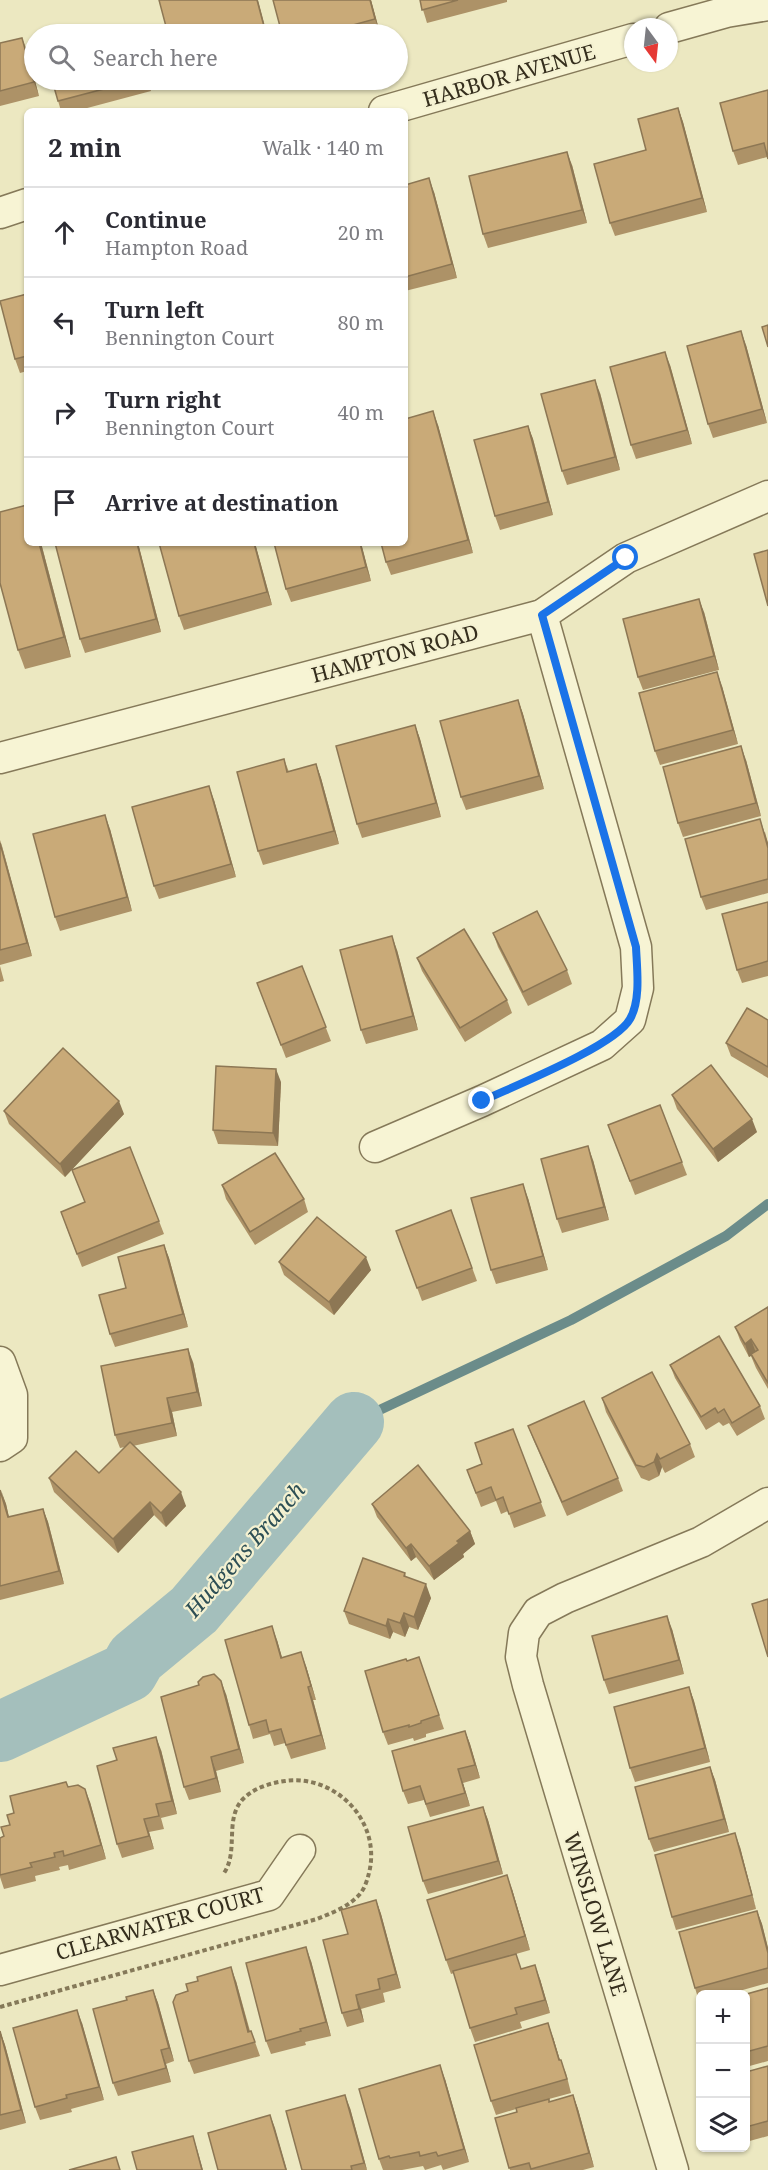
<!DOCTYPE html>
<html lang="en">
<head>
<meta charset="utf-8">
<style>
	body { margin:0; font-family:"Noto Serif",serif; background:#f2f2f3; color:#2b2b33 }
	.controls { position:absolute; right:18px; bottom:18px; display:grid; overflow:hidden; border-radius:9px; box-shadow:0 2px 4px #0004 }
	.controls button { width:54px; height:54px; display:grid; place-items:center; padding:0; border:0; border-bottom:2px solid #e1e1e2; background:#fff; color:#2b2b33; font:30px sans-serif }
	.compass { position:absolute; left:624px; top:18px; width:54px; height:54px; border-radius:50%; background:#fff; box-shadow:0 2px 4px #0004; rotate:165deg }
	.stop { position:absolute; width:18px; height:18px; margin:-14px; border:4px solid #1a73e8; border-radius:50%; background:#fff }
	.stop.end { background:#1a73e8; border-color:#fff; box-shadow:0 2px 6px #0008 }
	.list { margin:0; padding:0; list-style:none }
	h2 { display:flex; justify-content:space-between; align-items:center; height:78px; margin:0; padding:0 24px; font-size:26px }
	h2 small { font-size:20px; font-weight:400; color:#7c7c81 }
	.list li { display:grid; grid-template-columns:39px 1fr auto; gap:18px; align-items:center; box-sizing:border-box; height:90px; padding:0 24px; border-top:2px solid #e1e1e2 }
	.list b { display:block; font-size:22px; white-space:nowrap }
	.list p { margin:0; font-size:20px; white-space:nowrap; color:#7c7c81 }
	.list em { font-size:20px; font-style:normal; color:#7c7c81 }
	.icon { flex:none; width:33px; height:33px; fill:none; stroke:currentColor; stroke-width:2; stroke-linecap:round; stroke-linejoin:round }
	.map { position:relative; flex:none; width:768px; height:2170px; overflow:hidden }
	.search { position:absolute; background:#fff; box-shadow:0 2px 4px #0004; left:24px; top:24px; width:384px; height:66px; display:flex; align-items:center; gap:15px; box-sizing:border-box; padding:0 21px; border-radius:33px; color:#7c7c81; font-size:22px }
	.panel { position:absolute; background:#fff; box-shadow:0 2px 4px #0004; left:24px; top:108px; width:384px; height:438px; border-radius:9px }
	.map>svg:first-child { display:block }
</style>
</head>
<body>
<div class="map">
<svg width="768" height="2170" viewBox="0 0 768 2170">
	<rect width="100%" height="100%" fill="#ece8c1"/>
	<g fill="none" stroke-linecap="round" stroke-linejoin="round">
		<path stroke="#6b8c8a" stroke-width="10" d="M354,1422L571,1320L726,1236L768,1204"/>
		<path stroke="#a4bfbc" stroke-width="60" d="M0,1732L128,1672L136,1658L194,1610L354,1422"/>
		<defs>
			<g id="minor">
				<path d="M669,28L726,12L768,5"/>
				<path d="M384,111L633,39"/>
				<path d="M0,213L27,204"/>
				<path d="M0,758L542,615L626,558L768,496"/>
				<path d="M375,1147L482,1101L602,1045L630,1020L638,988L636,947L542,615"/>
				<path d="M0,1362L12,1395V1438L0,1446"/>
				<path d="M0,1970L269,1895L300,1850"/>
				<path d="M673,2170L528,1685L521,1657L524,1633L538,1612L565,1598L701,1542L768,1503"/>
			</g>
		</defs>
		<use href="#minor" stroke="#857959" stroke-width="33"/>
		<path stroke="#857959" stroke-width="4" stroke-dasharray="4.5 3" stroke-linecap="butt" d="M0,2007L317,1919C331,1913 346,1908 357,1897C364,1891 367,1881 369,1873C382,1821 335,1774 285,1781C270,1783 254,1788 243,1799C224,1819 239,1851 224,1873"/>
		<use href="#minor" stroke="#f7f4d4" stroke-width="30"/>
	</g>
	<g fill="#ad9267">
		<path d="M371,0L380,33L374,34H282Z"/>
		<path d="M420,0H507V2L427,23Z"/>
		<path d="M0,43L27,51L39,96L0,106Z"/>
		<path d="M52,80H148L151,91L76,111H61Z"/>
		<path d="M181,80H213L184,87Z"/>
		<path d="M768,90L767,157L738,165L733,151Z"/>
		<path d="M678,108L683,122L707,212L615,236L610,223L646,150Z"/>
		<path d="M572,165L587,223L488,248L483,234Z"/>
		<path d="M405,185L434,192L457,278L405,291Z"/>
		<path d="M27,294V371L20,373L15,359Z"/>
		<path d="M746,345L767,423L713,438L708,424Z"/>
		<path d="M670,365L692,444L636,459L631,445Z"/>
		<path d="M600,393L620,470L567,485L562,471Z"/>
		<path d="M438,425L473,553L391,575L386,562Z"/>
		<path d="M528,426L533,439L553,515L500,530L495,516Z"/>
		<path d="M41,543L71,657L25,669L18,650Z"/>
		<path d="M138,543L161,632L85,653L80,639Z"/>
		<path d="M159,543H255L272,605L184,630L179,616Z"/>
		<path d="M274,543H361L371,581L291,602L286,589Z"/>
		<path d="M704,612L719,670L643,690L638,677Z"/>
		<path d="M722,686L738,744L660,765L655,751Z"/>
		<path d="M518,700L523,714L544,789L466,810L461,797Z"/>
		<path d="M415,725L420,739L441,817L362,838L357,824Z"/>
		<path d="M284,759L289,772L316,764L321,778L339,844L263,865L258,851Z"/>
		<path d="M746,760L761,816L683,837L678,823Z"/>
		<path d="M214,800L236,877L159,899L154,886Z"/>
		<path d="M110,829L132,911L60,931L55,917Z"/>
		<path d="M765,832L768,843V893L706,910L701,897Z"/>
		<path d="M0,840L32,956L0,965Z"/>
		<path d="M768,902V976L742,983L737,970Z"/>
		<path d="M493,933L567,970L572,984L528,1006L498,947Z"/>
		<path d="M397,950L418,1030L366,1044L361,1030Z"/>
		<path d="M417,958L507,1000L512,1013L465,1042L422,971Z"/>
		<path d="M0,966L4,981L0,982Z"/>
		<path d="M302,966L331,1041L286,1058L257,983Z"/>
		<path d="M768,1020V1078L731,1056L726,1043Z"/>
		<path d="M281,1082L278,1146L218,1144L213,1130Z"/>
		<path d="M672,1095L757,1132L718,1162L677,1109Z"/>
		<path d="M660,1105L687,1175L635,1195L608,1125Z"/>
		<path d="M4,1111L124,1114L65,1177L9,1124Z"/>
		<path d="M593,1160L609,1220L562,1233L557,1219Z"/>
		<path d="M72,1170L159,1221L164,1234L82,1267L66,1226L85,1202Z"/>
		<path d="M222,1185L304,1199L308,1212L255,1245L226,1199Z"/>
		<path d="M528,1198L548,1270L496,1284L491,1270Z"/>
		<path d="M451,1210L477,1281L422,1301L396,1231Z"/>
		<path d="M164,1245L169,1258L188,1327L115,1347L110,1334L126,1288Z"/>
		<path d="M279,1262L371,1270L334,1315L284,1275Z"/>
		<path d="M768,1307V1389L756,1368L751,1356L749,1357L740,1340L735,1327Z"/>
		<path d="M193,1362L202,1406L172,1412L177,1436L133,1446L186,1506L166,1527L154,1515L118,1553L54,1492L49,1478L99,1473L125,1447L120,1448L115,1435Z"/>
		<path d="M670,1365L760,1406L765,1419L737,1436L729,1423L723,1426L719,1422L706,1430L675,1378Z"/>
		<path d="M602,1398L690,1444L695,1457L665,1473L662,1467L659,1476L649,1481L641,1478L606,1412Z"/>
		<path d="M528,1426L618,1478L623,1491L567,1516L533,1439Z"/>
		<path d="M513,1429L546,1516L514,1528L508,1511L501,1514L496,1501L481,1507L467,1470L482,1464Z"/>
		<path d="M0,1490L6,1504L9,1517L43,1509L48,1522L64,1584L0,1600Z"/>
		<path d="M372,1504L470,1531L475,1544L463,1554L464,1557L434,1580L416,1557L411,1561L377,1517Z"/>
		<path d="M405,1573L406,1577L431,1598L418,1630L409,1627L405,1637L393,1632L390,1639L349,1624L344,1611Z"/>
		<path d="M672,1629L684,1674L609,1694L604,1680Z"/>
		<path d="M277,1640L282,1658L306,1666L316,1700H313L326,1749L291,1759L285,1743L274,1746L270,1734L253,1739L249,1725Z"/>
		<path d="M419,1657L444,1729L426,1734V1737L414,1741L413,1738L388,1745L383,1732L407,1661Z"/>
		<path d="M689,1687L694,1701L710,1762L635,1782L630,1768Z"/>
		<path d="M226,1694L244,1763L216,1771L221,1792L189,1800L184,1787Z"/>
		<path d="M465,1731L470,1744L480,1778L463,1783L470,1806L430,1817L424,1800L408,1804L403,1791Z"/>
		<path d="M161,1750L177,1814L161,1818L164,1829L149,1832L154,1849L122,1858L117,1844Z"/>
		<path d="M710,1767L715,1780L729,1832L654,1852L649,1839Z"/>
		<path d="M68,1787L90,1802L106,1859L69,1870L68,1865L59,1867L60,1870L35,1876L36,1881L4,1889L0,1877V1838L4,1836L14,1813Z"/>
		<path d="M483,1807L488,1820L503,1874L428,1894L423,1881Z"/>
		<path d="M740,1847L756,1909L676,1930L672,1917Z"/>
		<path d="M512,1889L530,1950L516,1954L521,1969L540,1979L550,2013L520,2022L522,2028L475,2042L470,2028L454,1973L451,1974L446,1960Z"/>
		<path d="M376,1900L381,1914L401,1988L383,1993L385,2002L361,2009L364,2022L347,2027L342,2013L348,1934Z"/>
		<path d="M757,1911L762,1924L768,1948V1983L725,1995H700V2001H699L695,1988Z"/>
		<path d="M311,1961L331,2036L305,2042L306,2045L271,2054L266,2041Z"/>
		<path d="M236,1981L250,2031H251L260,2056L194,2074L189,2061Z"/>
		<path d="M768,1988V2061L746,2067V1995Z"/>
		<path d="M153,1990L158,2003L174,2061L166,2064L171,2082L118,2096L113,2083Z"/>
		<path d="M82,2023L104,2100L71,2109L72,2112L40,2120L35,2107Z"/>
		<path d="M0,2031L5,2045L26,2123L0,2130Z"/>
		<path d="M553,2037L560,2060L566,2073L571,2093L549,2099L550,2102L573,2095L578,2109L594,2167L583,2170H510L495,2118L517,2112L516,2109L496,2115L491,2101Z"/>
		<path d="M768,2066V2136L746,2142V2072Z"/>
		<path d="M445,2079L469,2162L443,2170L441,2165L425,2170L423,2166L402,2170H383L379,2159Z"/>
		<path d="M350,2108L367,2170H302Z"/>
	</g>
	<g fill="#8d7754">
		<path d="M257,0H258L267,34H266Z"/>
		<path d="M370,0H371L380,33L375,19Z"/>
		<path d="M22,38L27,51L39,96L34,82Z"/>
		<path d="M678,108L683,122L707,212L702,198Z"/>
		<path d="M567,152L572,165L587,223L582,210Z"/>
		<path d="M429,178L434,192L457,278L452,264Z"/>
		<path d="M741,331L746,345L767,423L762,409Z"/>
		<path d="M665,352L670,365L692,444L687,430Z"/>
		<path d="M595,380L600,393L620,470L615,457Z"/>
		<path d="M433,411L438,425L473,553L468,540Z"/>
		<path d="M528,426L533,439L553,515L548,502Z"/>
		<path d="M39,543H41L71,657L64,637Z"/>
		<path d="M137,543H138L161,632L156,619Z"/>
		<path d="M254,543H255L272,605L267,592Z"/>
		<path d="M360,543H361L371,581L366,567Z"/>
		<path d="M699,599L704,612L719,670L714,656Z"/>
		<path d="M717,672L722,686L738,744L733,730Z"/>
		<path d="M518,700L523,714L544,789L539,776Z"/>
		<path d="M415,725L420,739L441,817L436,803Z"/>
		<path d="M741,746L746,760L761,816L756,803Z"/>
		<path d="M316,764L321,778L339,844L334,831Z"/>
		<path d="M209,786L214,800L236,877L231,864Z"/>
		<path d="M105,815L110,829L132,911L127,897Z"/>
		<path d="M760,819L768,843V848Z"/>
		<path d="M0,840L2,846L32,956L27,943Z"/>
		<path d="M392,936L397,950L418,1030L413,1016Z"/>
		<path d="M276,1069L281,1082L278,1146L273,1133Z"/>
		<path d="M119,1101L124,1114L65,1177L60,1164Z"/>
		<path d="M752,1119L757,1132L718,1162L713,1149Z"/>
		<path d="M588,1146L593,1160L609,1220L604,1207Z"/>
		<path d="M523,1184L528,1198L548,1270L543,1256Z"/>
		<path d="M164,1245L169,1258L188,1327L183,1314Z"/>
		<path d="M366,1257L371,1270L334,1315L329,1302Z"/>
		<path d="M751,1339L756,1353L749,1357L745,1344Z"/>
		<path d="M188,1349L193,1362L202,1406L197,1392Z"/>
		<path d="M167,1398L172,1412L177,1436L172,1423Z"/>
		<path d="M657,1454L662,1467L659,1476L654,1462Z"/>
		<path d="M1,1490L6,1504L12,1531L8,1517Z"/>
		<path d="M181,1492L186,1506L166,1527L161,1513Z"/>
		<path d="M150,1502L154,1515L118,1553L113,1539Z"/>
		<path d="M43,1509L48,1522L64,1584L59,1571Z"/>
		<path d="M470,1531L475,1544L463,1554L464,1557L434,1580L429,1566L457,1541Z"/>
		<path d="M411,1544L416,1557L411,1561L406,1548Z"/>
		<path d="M426,1584L431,1598L418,1630L414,1617Z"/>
		<path d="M404,1613L409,1627L405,1637L400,1623Z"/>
		<path d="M667,1616L672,1629L684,1674L679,1660Z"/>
		<path d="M388,1619L393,1632L390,1639L386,1626Z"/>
		<path d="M272,1626L277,1640L286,1671L281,1658Z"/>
		<path d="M301,1652L306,1666L316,1700L311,1686Z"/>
		<path d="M221,1681L226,1694L244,1763L239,1749Z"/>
		<path d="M308,1687L313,1700L326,1749L321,1735Z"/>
		<path d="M689,1687L694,1701L710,1762L705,1748Z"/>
		<path d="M465,1731L470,1744L480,1778L475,1765Z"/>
		<path d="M156,1737L161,1750L177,1814L172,1801Z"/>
		<path d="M211,1757L216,1771L221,1792L216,1778Z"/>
		<path d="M710,1767L715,1780L729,1832L724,1819Z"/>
		<path d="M458,1769L463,1783L470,1806L465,1793Z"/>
		<path d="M85,1789L90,1802L106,1859L101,1845Z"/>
		<path d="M483,1807L488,1820L503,1874L498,1861Z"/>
		<path d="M144,1819L149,1832L154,1849L149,1836Z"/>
		<path d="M735,1833L740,1847L756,1909L752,1895Z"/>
		<path d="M507,1875L512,1889L530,1950L525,1936Z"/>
		<path d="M376,1900L381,1914L401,1988L396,1974Z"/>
		<path d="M757,1911L762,1924L768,1948V1953Z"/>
		<path d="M306,1947L311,1961L331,2036L326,2022Z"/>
		<path d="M535,1965L540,1979L550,2013L545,2000Z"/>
		<path d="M231,1967L236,1981L253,2045L248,2032Z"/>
		<path d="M153,1990L158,2003L174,2061L169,2048Z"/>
		<path d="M356,1995L361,2009L364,2022L359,2009Z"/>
		<path d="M77,2010L82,2023L104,2100L99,2087Z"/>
		<path d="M548,2023L553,2037L564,2074L559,2060Z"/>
		<path d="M0,2031L5,2045L26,2123L21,2110Z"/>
		<path d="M161,2050L166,2064L171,2082L166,2068Z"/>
		<path d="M440,2065L445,2079L469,2162L464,2149Z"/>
		<path d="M345,2095L350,2108L367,2170L364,2163Z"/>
		<path d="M573,2095L578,2109L594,2167L589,2153Z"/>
		<path d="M270,2115L275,2128L287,2170H286Z"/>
		<path d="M193,2136L197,2149L203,2170H202Z"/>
	</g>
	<g fill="#c9aa78" stroke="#8d7754" stroke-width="1.5">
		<path d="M159,0H257L266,34H168Z"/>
		<path d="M273,0H370L375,19L320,34H282Z"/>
		<path d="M420,0H458L422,10Z"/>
		<path d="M134,30L135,34H117Z"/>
		<path d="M22,38L34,82L0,91V43Z"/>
		<path d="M52,80H138L58,101Z"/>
		<path d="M768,90V159L764,143L733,151L720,103Z"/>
		<path d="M678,108L702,198L610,223L594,164L646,150L638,119Z"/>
		<path d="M567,152L582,210L483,234L469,176Z"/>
		<path d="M429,178L452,264L405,277V185Z"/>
		<path d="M27,294V356L15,359L0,301Z"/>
		<path d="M768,325V347L762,327Z"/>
		<path d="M741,331L762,409L708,424L687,346Z"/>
		<path d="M665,352L687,430L631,445L610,367Z"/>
		<path d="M595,380L615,457L562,471L541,394Z"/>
		<path d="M433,411L468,540L386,562L381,543H405V419Z"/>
		<path d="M528,426L548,502L495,516L474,440Z"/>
		<path d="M27,505V543H39L64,637L18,650L0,583V512Z"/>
		<path d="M55,543H137L156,619L80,639Z"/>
		<path d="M159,543H254L267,592L179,616Z"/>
		<path d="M274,543H360L366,567L286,589Z"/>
		<path d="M768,550V606L754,554Z"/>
		<path d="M699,599L714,656L638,677L623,619Z"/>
		<path d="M717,672L733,730L655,751L639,693Z"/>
		<path d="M518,700L539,776L461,797L440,721Z"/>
		<path d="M415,725L436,803L357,824L336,746Z"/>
		<path d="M741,746L756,803L678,823L663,767Z"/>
		<path d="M284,759L287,772L316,764L334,831L258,851L237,772Z"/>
		<path d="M209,786L231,864L154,886L132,807Z"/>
		<path d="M105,815L127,897L55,917L33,834Z"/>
		<path d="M760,819L768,848V879L701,897L685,839Z"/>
		<path d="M0,843L27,943L0,950Z"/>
		<path d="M768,902V961L737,970L722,914Z"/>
		<path d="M537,911L567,970L523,992L493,933Z"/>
		<path d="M464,929L507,1000L460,1028L417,958Z"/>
		<path d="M392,936L413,1016L361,1030L340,950Z"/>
		<path d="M302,966L326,1027L281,1045L257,983Z"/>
		<path d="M747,1008L768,1020V1067L726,1043Z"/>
		<path d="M63,1048L119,1101L60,1164L4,1111Z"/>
		<path d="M711,1065L752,1119L713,1149L672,1095Z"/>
		<path d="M216,1066L276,1069L273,1133L213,1130Z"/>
		<path d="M660,1105L682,1162L630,1181L608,1125Z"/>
		<path d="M588,1146L604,1207L557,1219L541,1159Z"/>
		<path d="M130,1147L159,1221L77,1254L61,1212L85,1202L72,1170Z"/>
		<path d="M275,1153L304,1199L250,1232L222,1185Z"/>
		<path d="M523,1184L543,1256L491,1270L471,1198Z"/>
		<path d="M451,1210L472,1268L417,1288L396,1231Z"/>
		<path d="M317,1217L366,1257L329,1302L279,1262Z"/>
		<path d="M164,1245L183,1314L110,1334L99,1295L126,1288L118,1257Z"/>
		<path d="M768,1307V1383L751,1354L758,1350L751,1339L745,1344L735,1327Z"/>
		<path d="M719,1336L760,1406L732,1423L724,1409L718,1413L715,1408L701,1417L670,1365Z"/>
		<path d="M188,1349L197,1392L167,1398L172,1423L115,1435L101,1366Z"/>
		<path d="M652,1372L690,1444L660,1459L657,1454L654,1462L644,1467L636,1465L602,1398Z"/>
		<path d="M584,1401L618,1478L562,1502L528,1426Z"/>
		<path d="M513,1429L541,1502L509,1514L503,1497L496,1500L491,1487L476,1493L467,1470L482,1464L475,1443Z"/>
		<path d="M130,1442L181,1492L161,1513L150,1502L113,1539L49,1478L76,1451L99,1473Z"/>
		<path d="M418,1465L470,1531L457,1541L459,1543L429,1566L411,1544L406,1548L372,1504Z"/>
		<path d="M0,1490L8,1517L43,1509L59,1571L0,1586Z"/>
		<path d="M363,1558L405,1573L404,1576L426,1584L414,1617L404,1613L400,1623L388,1619L386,1626L344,1611Z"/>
		<path d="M768,1599V1657L752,1604Z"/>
		<path d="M667,1616L679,1660L604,1680L592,1636Z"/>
		<path d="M272,1626L281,1658L301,1652L311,1686L308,1687L321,1735L286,1745L281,1729L269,1732L266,1720L249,1725L225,1640Z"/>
		<path d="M419,1657L439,1715L421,1721V1723L409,1727V1725L383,1732L365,1671L406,1659L407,1661Z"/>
		<path d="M214,1674L221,1681L239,1749L211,1757L216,1778L184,1787L161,1697L199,1685L198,1682L203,1677Z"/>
		<path d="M689,1687L705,1748L630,1768L614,1707Z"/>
		<path d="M465,1731L475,1765L458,1769L465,1793L426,1804L420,1786L403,1791L392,1751Z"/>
		<path d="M156,1737L172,1801L156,1804L159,1816L144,1819L149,1836L117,1844L97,1766L117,1760L113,1748Z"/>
		<path d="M710,1767L724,1819L649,1839L635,1787Z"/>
		<path d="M66,1782L68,1787L78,1785L85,1789L101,1845L64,1856L63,1851L54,1853L55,1857L30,1863L32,1867L0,1875V1838L4,1836L1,1827L10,1825L7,1815L14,1813L10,1796Z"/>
		<path d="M483,1807L498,1861L423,1881L408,1827Z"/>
		<path d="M735,1833L752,1895L672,1917L655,1855Z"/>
		<path d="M507,1875L525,1936L446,1960L427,1900Z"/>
		<path d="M376,1900L396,1974L378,1979L380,1989L356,1995L359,2009L342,2013L323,1940L348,1934L341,1910Z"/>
		<path d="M757,1911L768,1953V1968L695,1988L679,1932Z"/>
		<path d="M306,1947L326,2022L300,2029L301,2031L266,2041L246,1963Z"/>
		<path d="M516,1954L521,1969L535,1965L545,2000L515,2008L517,2014L470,2028L453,1971Z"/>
		<path d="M231,1967L248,2032L251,2031L255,2042L189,2061L173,2002L176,1995L188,1991L186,1984L198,1981L197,1977Z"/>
		<path d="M768,1988V2046L746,2052V1995H743Z"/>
		<path d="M153,1990L169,2048L161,2050L166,2068L113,2083L93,2009L127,2000L126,1997Z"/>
		<path d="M77,2010L99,2087L66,2095L67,2098L35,2107L13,2028Z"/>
		<path d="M548,2023L559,2060H561L567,2079L491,2101L474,2045Z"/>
		<path d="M0,2031L21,2110L0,2115Z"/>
		<path d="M440,2065L464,2149L438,2156L436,2152L420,2156L419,2152L390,2158L389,2156L379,2159L359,2089Z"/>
		<path d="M768,2066V2121L746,2127V2072Z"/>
		<path d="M345,2095L364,2163L351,2166L352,2170H302L286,2111Z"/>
		<path d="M573,2095L589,2153L531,2169L529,2163L509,2168L495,2118L517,2112L516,2108L549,2099V2102Z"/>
		<path d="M270,2115L286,2170H218L208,2133Z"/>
		<path d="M193,2136L202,2170H137L132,2152Z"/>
		<path d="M116,2157L120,2170H69Z"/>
	</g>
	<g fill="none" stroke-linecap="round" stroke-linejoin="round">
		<path stroke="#1a73e8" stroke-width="8" d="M482,1101C514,1086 615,1046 630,1019C641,1000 637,969 636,947L542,615L626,558"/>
	</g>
	<g text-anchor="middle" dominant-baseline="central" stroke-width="4.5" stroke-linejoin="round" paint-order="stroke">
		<g font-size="21" fill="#352e1d" stroke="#f4f1d1">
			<text transform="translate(509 75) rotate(-16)">HARBOR AVENUE</text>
			<text transform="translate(395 653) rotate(-15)">HAMPTON ROAD</text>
			<text transform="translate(596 1914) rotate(73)">WINSLOW LANE</text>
			<text transform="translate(160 1923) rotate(-16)">CLEARWATER COURT</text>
		</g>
		<g font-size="22" font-style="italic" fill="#2d4f55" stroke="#f4f1d1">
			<text transform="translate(244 1549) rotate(-49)">Hudgens Branch</text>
		</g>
	</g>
</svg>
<div class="controls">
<button>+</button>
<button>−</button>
<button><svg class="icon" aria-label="layers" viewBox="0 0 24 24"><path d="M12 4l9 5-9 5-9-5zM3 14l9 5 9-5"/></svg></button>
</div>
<svg class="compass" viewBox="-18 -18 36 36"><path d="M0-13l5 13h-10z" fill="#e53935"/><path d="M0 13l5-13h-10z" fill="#7c7c81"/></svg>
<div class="stop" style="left:626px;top:558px"></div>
<div class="stop end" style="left:482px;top:1101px"></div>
<div class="search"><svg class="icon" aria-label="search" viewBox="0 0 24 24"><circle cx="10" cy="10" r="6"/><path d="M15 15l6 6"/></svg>Search here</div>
<section class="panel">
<h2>2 min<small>Walk · 140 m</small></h2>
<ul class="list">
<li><svg class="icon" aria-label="ahead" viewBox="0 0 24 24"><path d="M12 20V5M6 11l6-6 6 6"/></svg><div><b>Continue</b><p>Hampton Road</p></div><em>20 m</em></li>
<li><svg class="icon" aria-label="left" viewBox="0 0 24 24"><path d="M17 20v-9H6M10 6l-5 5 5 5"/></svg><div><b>Turn left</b><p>Bennington Court</p></div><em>80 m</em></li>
<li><svg class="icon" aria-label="right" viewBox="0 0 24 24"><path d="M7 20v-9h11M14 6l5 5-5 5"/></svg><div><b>Turn right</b><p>Bennington Court</p></div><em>40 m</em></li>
<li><svg class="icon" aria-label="arrive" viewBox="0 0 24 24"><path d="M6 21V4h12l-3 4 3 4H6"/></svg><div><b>Arrive at destination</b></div></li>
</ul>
</section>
</div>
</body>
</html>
